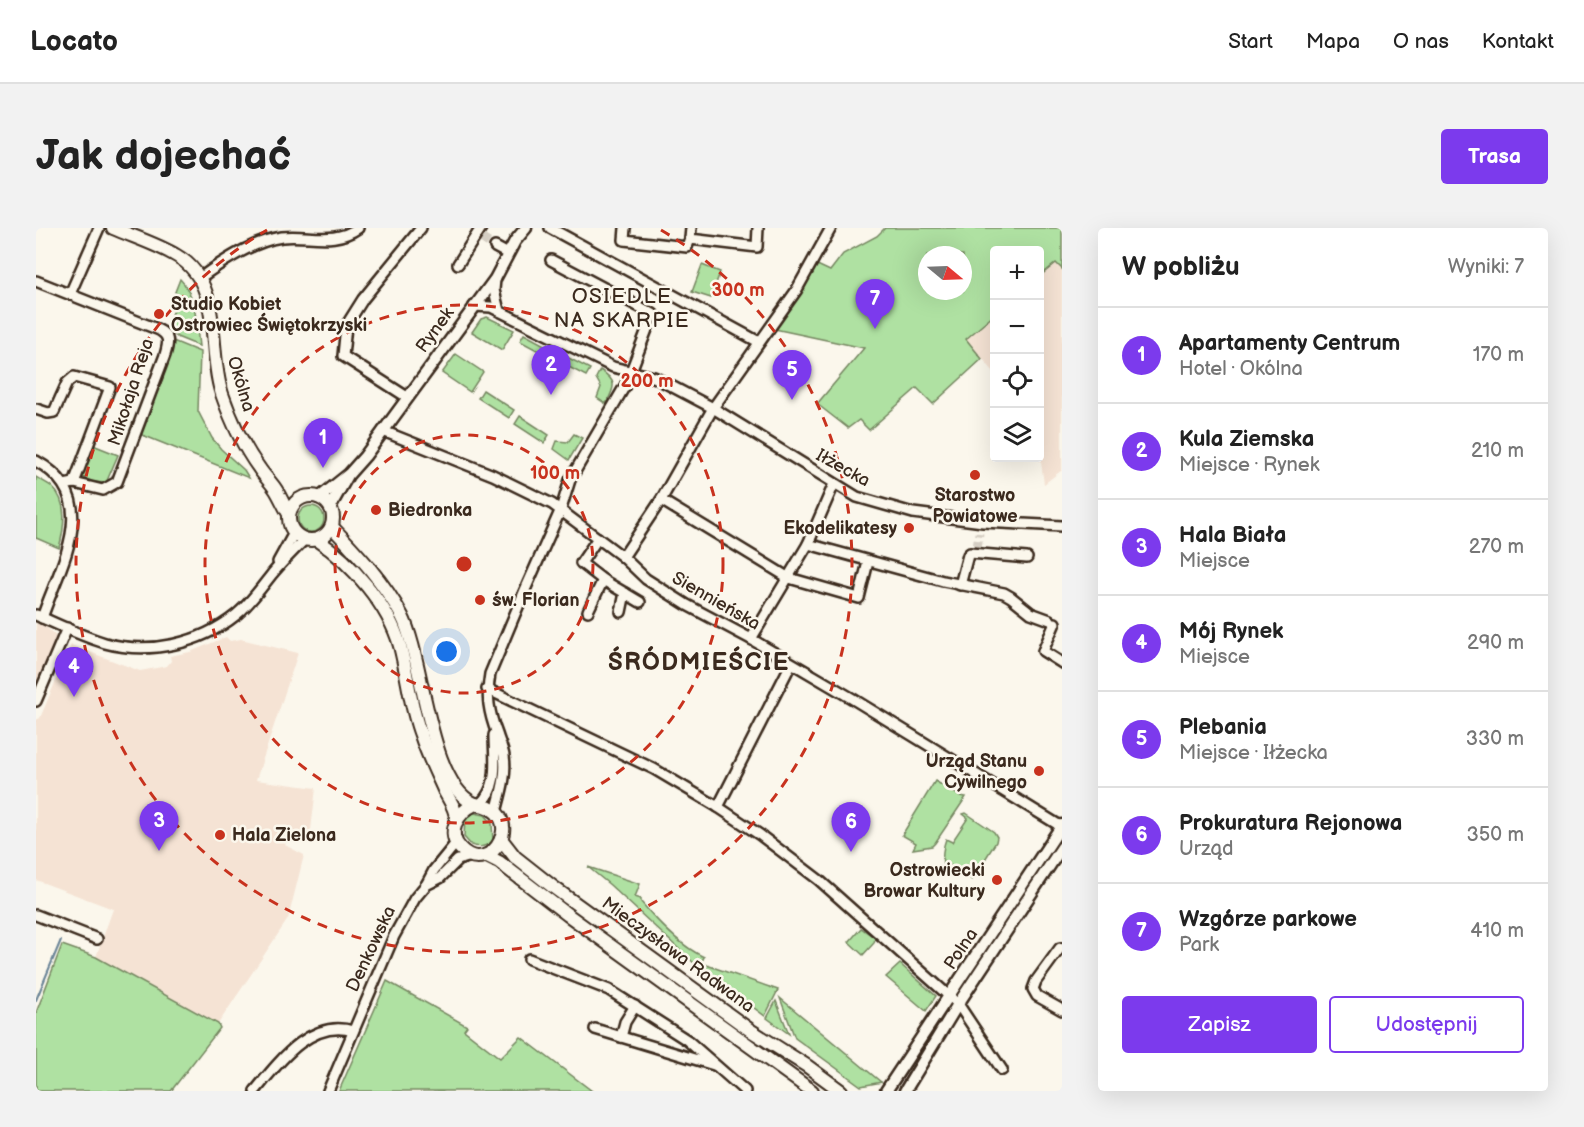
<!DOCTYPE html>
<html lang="pl">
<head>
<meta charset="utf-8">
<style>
	body { margin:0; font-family:"Balsamiq Sans",sans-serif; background:#f2f2f2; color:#222 }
	.controls { position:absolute; right:18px; top:18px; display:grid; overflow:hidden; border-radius:6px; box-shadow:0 6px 24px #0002 }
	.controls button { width:54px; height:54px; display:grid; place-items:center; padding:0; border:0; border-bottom:2px solid #e0e0e0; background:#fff; color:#222; font:30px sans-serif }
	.compass { position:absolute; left:882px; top:18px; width:54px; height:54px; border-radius:50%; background:#fff; box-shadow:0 6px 24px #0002; rotate:109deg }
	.you { position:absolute; left:411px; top:424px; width:21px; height:21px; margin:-15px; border:4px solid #fff; border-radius:50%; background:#1a73e8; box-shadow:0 0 0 9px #1a73e833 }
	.badge { display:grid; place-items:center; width:39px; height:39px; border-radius:50%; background:#7c3aed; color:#fff; font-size:20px; font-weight:700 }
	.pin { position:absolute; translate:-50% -50px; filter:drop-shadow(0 2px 3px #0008) }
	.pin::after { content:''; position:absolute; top:32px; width:21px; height:18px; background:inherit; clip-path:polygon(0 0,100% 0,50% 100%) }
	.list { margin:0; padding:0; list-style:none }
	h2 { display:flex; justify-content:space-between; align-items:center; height:78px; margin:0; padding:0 24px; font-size:26px }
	h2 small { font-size:20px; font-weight:400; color:#767676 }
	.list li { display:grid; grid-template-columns:39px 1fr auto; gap:18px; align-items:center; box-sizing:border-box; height:96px; padding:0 24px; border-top:2px solid #e0e0e0 }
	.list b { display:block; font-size:22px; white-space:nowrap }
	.list p { margin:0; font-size:20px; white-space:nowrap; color:#767676 }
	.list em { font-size:20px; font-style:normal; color:#767676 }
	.actions { display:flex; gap:12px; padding:18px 24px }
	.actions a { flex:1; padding:14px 0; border:2px solid #7c3aed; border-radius:6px; text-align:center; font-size:21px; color:#7c3aed }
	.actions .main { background:#7c3aed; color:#fff }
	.icon { flex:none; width:33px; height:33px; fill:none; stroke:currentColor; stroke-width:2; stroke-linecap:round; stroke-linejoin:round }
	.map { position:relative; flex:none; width:1026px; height:863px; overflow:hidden; border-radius:6px }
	header { display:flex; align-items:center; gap:36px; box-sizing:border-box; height:84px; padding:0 30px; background:#fff; border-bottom:2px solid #e0e0e0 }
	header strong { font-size:28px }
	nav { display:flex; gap:33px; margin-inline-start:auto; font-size:21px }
	.intro { display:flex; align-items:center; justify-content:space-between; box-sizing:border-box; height:144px; padding:0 36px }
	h1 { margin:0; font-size:42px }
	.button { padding:15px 27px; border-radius:6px; background:#7c3aed; color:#fff; font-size:21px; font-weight:700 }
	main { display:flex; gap:36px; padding:0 36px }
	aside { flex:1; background:#fff; border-radius:6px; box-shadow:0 6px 24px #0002 }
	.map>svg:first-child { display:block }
</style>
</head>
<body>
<header>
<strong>Locato</strong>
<nav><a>Start</a><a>Mapa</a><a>O nas</a><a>Kontakt</a></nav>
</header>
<div class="intro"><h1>Jak dojechać</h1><a class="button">Trasa</a></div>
<main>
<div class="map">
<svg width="1026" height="863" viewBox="0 0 1026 863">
	<rect width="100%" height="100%" fill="#fbf7ec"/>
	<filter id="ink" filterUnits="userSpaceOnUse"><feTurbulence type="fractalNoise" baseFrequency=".0167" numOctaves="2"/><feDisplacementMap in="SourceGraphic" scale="12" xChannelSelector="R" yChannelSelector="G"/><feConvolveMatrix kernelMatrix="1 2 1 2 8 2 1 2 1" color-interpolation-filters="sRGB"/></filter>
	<g filter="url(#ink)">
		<g fill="#f5e3d4">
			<path d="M1020,34L1026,41V242L1008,256L1005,234L1001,230H1004V48Z"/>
			<path d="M958,87V144L930,111Z"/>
			<path d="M0,395L10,399L22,410L0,457Z"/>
			<path d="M190,409L194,413L205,411L262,425L220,552L280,560L274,610L255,603L249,617L268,627L252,691L182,796L60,729L77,681L0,652V492L4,490L35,417L104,443L131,438L135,433L134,428L154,424Z"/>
		</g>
		<g fill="#afe1a2" stroke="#758660" stroke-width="1.5" fill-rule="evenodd">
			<path d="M849,0H1026V41L1020,35L1004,48V22H958V87L930,111L946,131L897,176L881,160L833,202L823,192L812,200L781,176L828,120L734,100L777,35L794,43L807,26L841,8ZM891,27H927V63H891Z"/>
			<path d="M666,37L684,44L675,70L656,64Z"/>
			<path d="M144,51C161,68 160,95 163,118L141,109L133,102L132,96L143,70L139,64Z"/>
			<path d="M451,89L478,102L466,122L436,104L445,91Z"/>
			<path d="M488,106L516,121L512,128L484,113Z"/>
			<path d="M137,113L164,124L162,183L176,210L185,221L208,242L213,250L104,206Z"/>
			<path d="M420,126L447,144L434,164L406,145Z"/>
			<path d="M525,126L554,141L550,148L521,133Z"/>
			<path d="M564,142C582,153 579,159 570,176L561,170L565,159L560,150Z"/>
			<path d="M447,162L478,182L473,190L442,170Z"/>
			<path d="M484,188L513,207L508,215L479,196Z"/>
			<path d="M538,206L546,210L533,232L518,221L521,213L532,214Z"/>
			<path d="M57,217L82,227L70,255L57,254L47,249Z"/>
			<path d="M0,249C6,253 12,255 16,259C33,274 28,301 23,320L0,310Z"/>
			<circle cx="275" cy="291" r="13"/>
			<path d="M899,553L924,568L930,569L899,615L896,618L877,621L880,615L866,607Z"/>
			<path d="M438,585L449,587L456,595L457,614C449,619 443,620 435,617L428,609L429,590Z"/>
			<path d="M930,585L958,604L961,609L960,614L936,652L912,636L907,641C906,630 906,621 910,611L916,614L932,590L927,586Z"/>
			<path d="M552,639L604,656L599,669L605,671V674C622,694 644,718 668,729L665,735L742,762L729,788L659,736L574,657Z"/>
			<path d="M825,700L839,710L838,715L827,727L813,714Z"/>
			<path d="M26,717L60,729L182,796L184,800L135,863H0V785Z"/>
			<path d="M864,736L900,768L890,783L850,749Z"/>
			<path d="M351,753L431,798L428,802L464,830L485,809L556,863H303Z"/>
			<path d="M744,770L845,854H846L825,858L759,810Z"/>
			<path d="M740,773L753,806L731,790Z"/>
		</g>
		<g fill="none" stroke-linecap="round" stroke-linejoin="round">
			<path stroke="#698396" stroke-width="2" d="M0,772L25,712"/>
			<g stroke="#d5cec3" stroke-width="9" stroke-dasharray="9 4.5" stroke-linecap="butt">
				<path d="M445,10L459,19"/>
				<path d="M941,321L943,305"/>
			</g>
			<defs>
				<g id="minor">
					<path d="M514,0L723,114"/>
					<path d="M589,0L588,12L651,19L654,11"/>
					<path d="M655,0L654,11L721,19L722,0"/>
					<path d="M459,19L472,26"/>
					<path d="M422,36L445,0"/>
					<path d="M164,50C187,33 217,13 246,9C273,6 298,17 322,0"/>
					<path d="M459,51L458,62L463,83"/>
					<path d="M0,53L121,101C134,107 133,114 129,127L81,254L67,262L38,255L28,257"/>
					<path d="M34,66L63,0"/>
					<path d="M438,78L455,79L577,139L618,149L677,180L821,269L877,285L947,294L1026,298"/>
					<path d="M371,169L307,128L310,98L327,71L385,0"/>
					<path d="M0,181L12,185L18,184L31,155L38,149L74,159L38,255"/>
					<path d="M347,203L457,247L516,276L587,329L610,351L651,377L715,411L817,471L1026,599"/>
					<path d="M0,233C68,270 24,336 6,390"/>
					<path d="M625,272L753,350L823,370L832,334"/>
					<path d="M562,310L545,335L567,352L604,374"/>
					<path d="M772,316L907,353L968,365L975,369L995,385L1014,392"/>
					<path d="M587,329L625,272L677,180L760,63L795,0"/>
					<path d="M242,334L258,305"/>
					<path d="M924,357L932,327L934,325L991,330"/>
					<path d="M552,383L567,352"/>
					<path d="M585,384L589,365"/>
					<path d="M0,387C23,397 45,408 69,415C113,427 164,416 200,387C214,376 225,360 236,346C246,334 257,323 268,312"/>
					<path d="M1019,395L1007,423L1026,435"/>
					<path d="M715,411L772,316L798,256"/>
					<path d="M451,461L618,541L682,579L724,607L783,652L922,776L966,842"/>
					<path d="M0,473L31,400"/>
					<path d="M444,576C464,558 458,531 458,507"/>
					<path d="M682,579L755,436"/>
					<path d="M460,584C465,565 471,547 468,528C467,521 463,513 461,506C453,485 450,468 454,446L489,362L525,281L534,252L590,156L617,86L515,32"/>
					<path d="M390,657L404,650L422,632L435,628"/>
					<path d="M0,687L61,711"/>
					<path d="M1026,720H1024L1000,753L997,761L1001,768L1026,782"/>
					<path d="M493,731L573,762L651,812L709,863"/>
					<path d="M559,801L678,837"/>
					<path d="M585,809L589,794L599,778"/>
					<path d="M219,863C242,835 275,790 317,803"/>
					<path d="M292,863L358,708L379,670L390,657L398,642L420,615"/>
				</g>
				<g id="tertiary">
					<path d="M283,270L313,246L329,228L459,51L479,13L490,0"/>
					<path d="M294,279L311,249"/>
					<path d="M850,863L1026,597"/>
					<path d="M869,863L922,776L1026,619"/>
				</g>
				<g id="secondary">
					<path d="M77,0C98,9 121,16 141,28C188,55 171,122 186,166C195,192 207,218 223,240C228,248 235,254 240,262C245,270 248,278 253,286"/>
					<circle cx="275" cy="290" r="22"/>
					<path d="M296,299C322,326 348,354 366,388C388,431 392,557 439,576"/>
					<path d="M281,312C315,334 353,378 364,418C372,448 374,479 385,507C391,526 400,544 408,562C413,572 420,580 420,591"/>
					<path d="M439,576C495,583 455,652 425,621C409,605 422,584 439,576Z"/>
					<path d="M465,611L479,629L517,659L714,802L771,838L805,863"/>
					<path d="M451,628L463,634L532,687L776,863"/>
				</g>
			</defs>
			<use href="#minor" stroke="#3b2a1e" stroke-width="14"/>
			<use href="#tertiary" stroke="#3b2a1e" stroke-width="15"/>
			<use href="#secondary" stroke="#3b2a1e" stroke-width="16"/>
			<use href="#minor" stroke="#fbf7ec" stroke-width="9"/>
			<use href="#tertiary" stroke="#fbf7ec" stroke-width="10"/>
			<use href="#secondary" stroke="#fbf7ec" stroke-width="12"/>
		</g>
	</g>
	<g fill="none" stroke="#c8321e" stroke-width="3" stroke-dasharray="10 8">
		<circle cx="428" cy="336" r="129"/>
		<circle cx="428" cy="336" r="259"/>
		<path d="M625 2A388 388 0 1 1 231 2"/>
	</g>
	<g fill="#c8321e" stroke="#fbf7ec" stroke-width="2">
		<circle cx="123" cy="86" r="6"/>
		<circle cx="939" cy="247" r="6"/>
		<circle cx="340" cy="282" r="6"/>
		<circle cx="873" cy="300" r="6"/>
		<circle cx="444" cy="372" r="6"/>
		<circle cx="1003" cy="543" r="6"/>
		<circle cx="184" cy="607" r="6"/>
		<circle cx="961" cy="652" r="6"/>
	</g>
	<g text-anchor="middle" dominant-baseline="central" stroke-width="5" stroke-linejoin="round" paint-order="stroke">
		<g font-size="18" font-weight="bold" fill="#3b2a1e" stroke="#fbf7ec" text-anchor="start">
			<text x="135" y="76">Studio Kobiet<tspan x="135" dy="21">Ostrowiec Świętokrzyski</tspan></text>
			<text x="939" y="267" text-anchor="middle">Starostwo<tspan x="939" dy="21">Powiatowe</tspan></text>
			<text x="352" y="282">Biedronka</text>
			<text x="861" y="300" text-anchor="end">Ekodelikatesy</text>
			<text x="456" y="372">św. Florian</text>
			<text x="991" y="533" text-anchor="end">Urząd Stanu<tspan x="991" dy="21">Cywilnego</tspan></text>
			<text x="196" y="607">Hala Zielona</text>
			<text x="949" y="642" text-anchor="end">Ostrowiecki<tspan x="949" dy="21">Browar Kultury</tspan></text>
		</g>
		<g font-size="18" fill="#3b2a1e" stroke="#fbf7ec">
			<text transform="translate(399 102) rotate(-54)">Rynek</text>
			<text transform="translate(205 156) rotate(73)">Okólna</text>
			<text transform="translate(95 164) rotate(-72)">Mikołaja Reja</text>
			<text transform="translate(807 240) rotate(29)">Iłżecka</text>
			<text transform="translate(680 373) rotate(30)">Siennieńska</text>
			<text transform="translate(335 721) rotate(-65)">Denkowska</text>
			<text transform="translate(925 721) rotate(-56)">Polna</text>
			<text transform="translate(642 727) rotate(36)">Mieczysława Radwana</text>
		</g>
		<g font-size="21" letter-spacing="1.5" fill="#3b2a1e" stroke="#fbf7ec">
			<text x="586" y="68">OSIEDLE<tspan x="586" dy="24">NA SKARPIE</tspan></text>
		</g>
		<g font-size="24" font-weight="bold" letter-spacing="1.5" fill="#3b2a1e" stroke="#fbf7ec">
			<text x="663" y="434">ŚRÓDMIEŚCIE</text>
		</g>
	</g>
	<circle cx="428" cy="336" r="9" fill="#c8321e" stroke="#fbf7ec" stroke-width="3"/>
	<g font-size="18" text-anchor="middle" font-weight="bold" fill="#c8321e" stroke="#fbf7ec" stroke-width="5" stroke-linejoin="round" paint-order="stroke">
		<text x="702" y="68">300 m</text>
		<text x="611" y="159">200 m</text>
		<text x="519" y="251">100 m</text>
	</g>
</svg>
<div class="controls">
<button>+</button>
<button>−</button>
<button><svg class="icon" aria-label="locate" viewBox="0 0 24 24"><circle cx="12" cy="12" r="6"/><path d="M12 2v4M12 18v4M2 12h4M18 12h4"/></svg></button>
<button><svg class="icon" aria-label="layers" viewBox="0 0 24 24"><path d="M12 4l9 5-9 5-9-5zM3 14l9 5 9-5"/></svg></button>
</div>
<svg class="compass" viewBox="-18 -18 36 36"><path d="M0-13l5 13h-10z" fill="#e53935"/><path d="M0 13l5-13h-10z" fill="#767676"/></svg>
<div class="you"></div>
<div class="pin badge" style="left:287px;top:240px">1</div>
<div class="pin badge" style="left:515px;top:167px">2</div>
<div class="pin badge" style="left:123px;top:623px">3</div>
<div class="pin badge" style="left:38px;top:469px">4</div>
<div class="pin badge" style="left:756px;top:172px">5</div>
<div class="pin badge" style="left:815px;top:624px">6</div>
<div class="pin badge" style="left:839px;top:101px">7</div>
</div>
<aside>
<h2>W pobliżu<small>Wyniki: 7</small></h2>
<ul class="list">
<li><span class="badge">1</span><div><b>Apartamenty Centrum</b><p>Hotel · Okólna</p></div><em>170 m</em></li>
<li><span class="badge">2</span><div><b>Kula Ziemska</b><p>Miejsce · Rynek</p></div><em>210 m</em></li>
<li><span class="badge">3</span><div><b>Hala Biała</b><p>Miejsce</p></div><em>270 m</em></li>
<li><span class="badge">4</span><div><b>Mój Rynek</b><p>Miejsce</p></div><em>290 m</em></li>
<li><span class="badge">5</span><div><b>Plebania</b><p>Miejsce · Iłżecka</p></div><em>330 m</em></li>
<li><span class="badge">6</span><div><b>Prokuratura Rejonowa</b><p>Urząd</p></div><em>350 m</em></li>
<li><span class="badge">7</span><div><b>Wzgórze parkowe</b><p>Park</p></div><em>410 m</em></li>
</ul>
<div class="actions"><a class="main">Zapisz</a><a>Udostępnij</a></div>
</aside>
</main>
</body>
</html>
